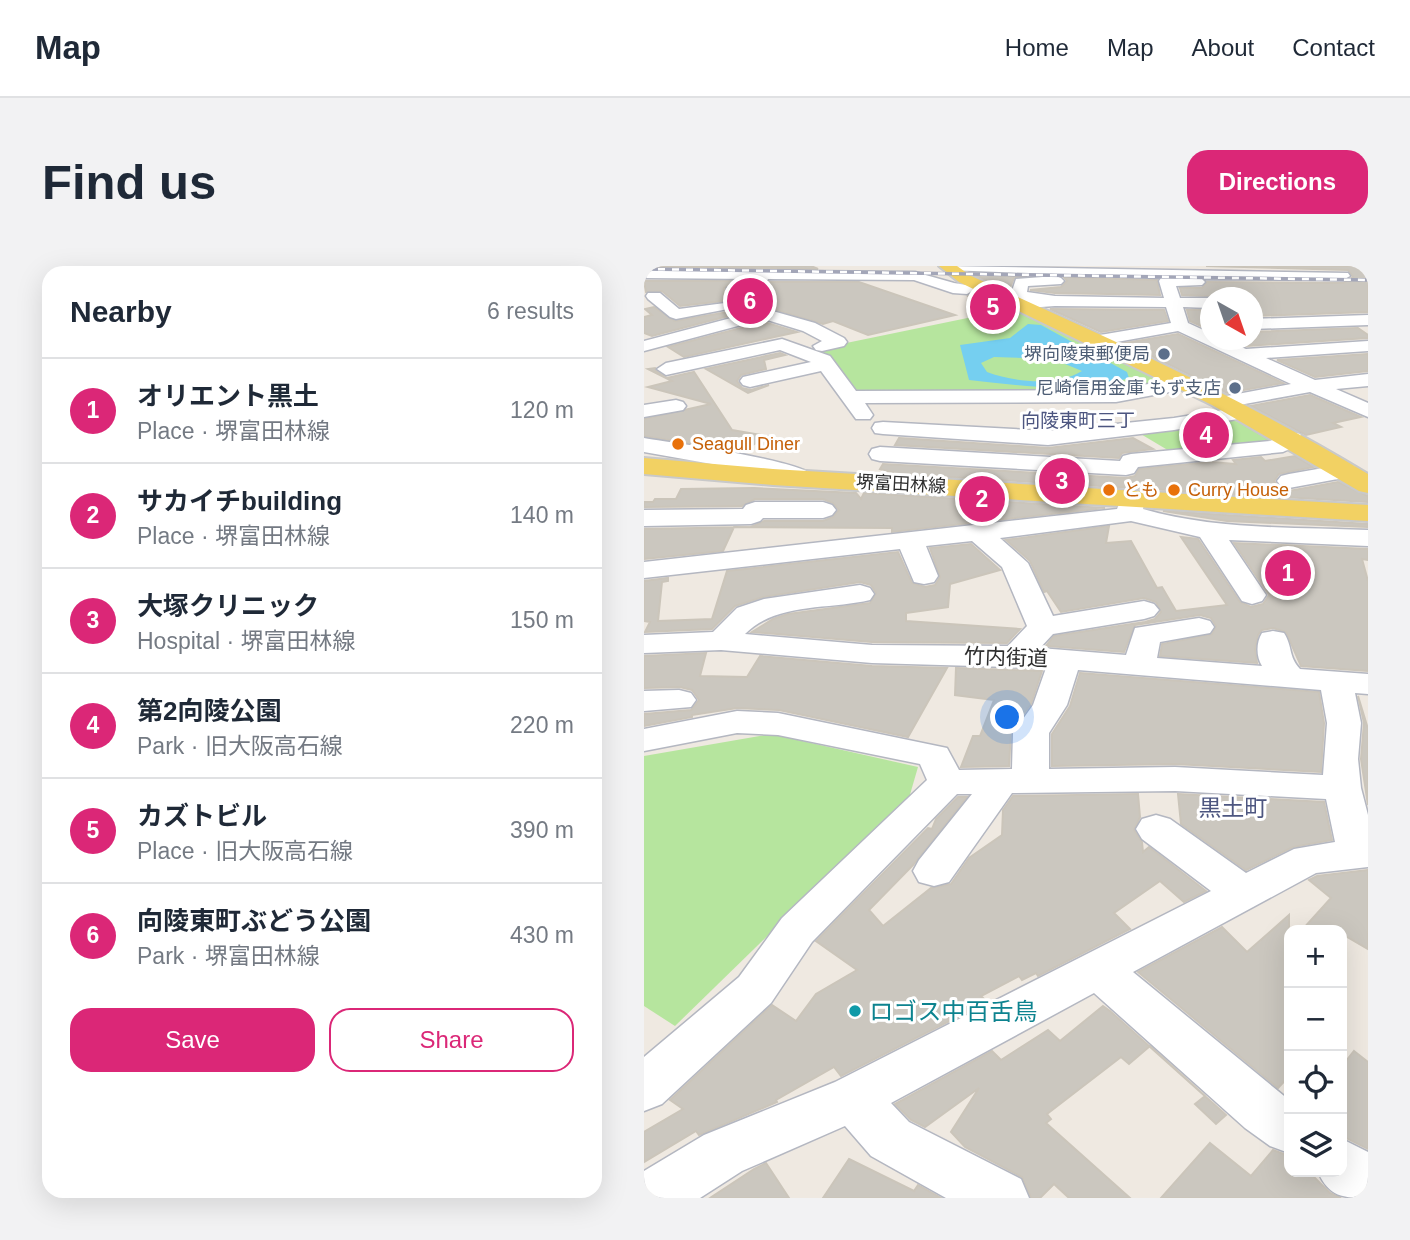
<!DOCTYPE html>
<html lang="en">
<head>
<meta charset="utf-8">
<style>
	body { margin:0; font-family:Arial,"Noto Sans JP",sans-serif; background:#f2f2f3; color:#1f2937 }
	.controls { position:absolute; right:21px; bottom:21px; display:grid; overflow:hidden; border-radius:14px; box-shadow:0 7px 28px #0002 }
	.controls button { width:63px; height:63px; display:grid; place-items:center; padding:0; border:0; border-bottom:2px solid #e0e1e3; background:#fff; color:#1f2937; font:35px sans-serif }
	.compass { position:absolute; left:556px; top:21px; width:63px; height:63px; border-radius:50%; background:#fff; box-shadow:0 7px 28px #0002; rotate:140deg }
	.you { position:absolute; left:364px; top:452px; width:24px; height:24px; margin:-18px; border:5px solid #fff; border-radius:50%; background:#1a73e8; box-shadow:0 0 0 10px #1a73e833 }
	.badge { display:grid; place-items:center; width:46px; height:46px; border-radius:50%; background:#db2777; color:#fff; font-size:23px; font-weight:700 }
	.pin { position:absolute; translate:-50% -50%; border:4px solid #fff; box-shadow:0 2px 7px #0006 }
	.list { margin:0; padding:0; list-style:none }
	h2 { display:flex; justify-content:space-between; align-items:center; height:91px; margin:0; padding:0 28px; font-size:30px }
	h2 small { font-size:23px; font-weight:400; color:#747a83 }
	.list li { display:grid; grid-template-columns:46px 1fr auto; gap:21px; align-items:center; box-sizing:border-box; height:105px; padding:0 28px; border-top:2px solid #e0e1e3 }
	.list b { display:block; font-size:26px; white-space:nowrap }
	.list p { margin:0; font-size:23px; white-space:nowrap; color:#747a83 }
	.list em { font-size:23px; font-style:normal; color:#747a83 }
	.actions { display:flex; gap:14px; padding:21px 28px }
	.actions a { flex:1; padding:16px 0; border:2px solid #db2777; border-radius:21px; text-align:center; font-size:24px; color:#db2777 }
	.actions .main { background:#db2777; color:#fff }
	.icon { flex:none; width:38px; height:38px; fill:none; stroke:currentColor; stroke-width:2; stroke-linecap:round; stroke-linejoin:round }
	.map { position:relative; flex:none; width:724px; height:932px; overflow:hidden; border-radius:21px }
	header { display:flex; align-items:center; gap:42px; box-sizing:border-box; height:98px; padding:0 35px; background:#fff; border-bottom:2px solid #e0e1e3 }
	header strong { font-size:33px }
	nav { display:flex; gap:38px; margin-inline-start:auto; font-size:24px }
	.intro { display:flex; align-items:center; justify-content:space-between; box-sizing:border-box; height:168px; padding:0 42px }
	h1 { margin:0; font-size:49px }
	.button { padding:18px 32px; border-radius:21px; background:#db2777; color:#fff; font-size:24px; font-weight:700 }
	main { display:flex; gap:42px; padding:0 42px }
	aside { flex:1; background:#fff; border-radius:21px; box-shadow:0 7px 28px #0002 }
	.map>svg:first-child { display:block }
</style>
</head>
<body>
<header>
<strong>Map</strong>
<nav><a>Home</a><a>Map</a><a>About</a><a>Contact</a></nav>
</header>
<div class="intro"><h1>Find us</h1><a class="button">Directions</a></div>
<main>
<aside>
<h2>Nearby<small>6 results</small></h2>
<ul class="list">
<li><span class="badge">1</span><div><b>オリエント黒土</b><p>Place · 堺富田林線</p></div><em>120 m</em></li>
<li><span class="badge">2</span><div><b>サカイチbuilding</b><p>Place · 堺富田林線</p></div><em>140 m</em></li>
<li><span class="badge">3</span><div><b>大塚クリニック</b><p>Hospital · 堺富田林線</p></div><em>150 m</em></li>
<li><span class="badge">4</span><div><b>第2向陵公園</b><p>Park · 旧大阪高石線</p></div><em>220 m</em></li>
<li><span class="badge">5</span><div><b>カズトビル</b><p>Place · 旧大阪高石線</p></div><em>390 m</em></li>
<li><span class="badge">6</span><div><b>向陵東町ぶどう公園</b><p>Park · 堺富田林線</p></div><em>430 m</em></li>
</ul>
<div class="actions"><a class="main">Save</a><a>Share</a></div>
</aside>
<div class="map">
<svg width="724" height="932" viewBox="0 0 724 932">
	<rect width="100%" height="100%" fill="#efe9e1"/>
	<g fill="#b6e59e">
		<path d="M372,42L523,115L478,125L214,129L175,87L178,82Z"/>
		<path d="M580,154L601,156L629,171L621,177L527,186L495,167Z"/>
		<path d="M127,468L274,501L265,532L31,760L0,740V490Z"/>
	</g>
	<path fill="#75cff0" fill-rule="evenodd" d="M384,58L397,59L483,106L485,112C433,128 379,120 325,114L316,79L366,72ZM350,91L409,93L438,105C412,121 370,116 343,106L337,97Z"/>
	<g fill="#cbc7bf" stroke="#cbc5ba" stroke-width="2">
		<path d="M0,0H167L174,3L0,1Z"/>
		<path d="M562,0H716L724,10V46L608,50V32L538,29L536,22H558L563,16L699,17L709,11L704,4Z"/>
		<path d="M328,8L383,10L370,12L365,24Z"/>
		<path d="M420,11L513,14L516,29L411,27L386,24L417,21L423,15Z"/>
		<path d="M0,15H94L80,22L79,35L36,40L18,25L2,26Z"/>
		<path d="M126,16H215L311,49L224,69L189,55L179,58L99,34V29L122,22Z"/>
		<path d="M330,26L364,43L344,46L324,30Z"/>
		<path d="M10,41L31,55L84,46L92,48L8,70L0,67V51L8,49L1,43Z"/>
		<path d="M406,43L520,44L524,55L457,66Z"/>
		<path d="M543,44H566V64L546,55Z"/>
		<path d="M120,56L153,66L40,91L24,81Z"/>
		<path d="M714,62L724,69V72L602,80L586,74H608V66Z"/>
		<path d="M534,68L639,117L583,127L481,77Z"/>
		<path d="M136,87L141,89L120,94L122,103L97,109L93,115L98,122L107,124L125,119L104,127L62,103Z"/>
		<path d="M724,88V105L671,111L633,94Z"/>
		<path d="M11,102L12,105L23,112L50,106L88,164L123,170L98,186L0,170V153L67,138L4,121L28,115L4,103Z"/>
		<path d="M666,129L717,151L689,157L697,161L662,169L607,140Z"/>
		<path d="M255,172L404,182L489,172L509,183L478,187L475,192L251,179Z"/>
		<path d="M651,190L669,201L635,208L630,215L636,223L645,225L694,216L724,230V236L255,208L236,203L239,198L482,212L491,210L495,203L566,196L592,198L589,194L617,191L621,195Z"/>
		<path d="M110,222L212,227L217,233L220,227L461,242L248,266V262L90,261L79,285L0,293V263L107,261L120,255H179L189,251L195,244L189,237L179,233H111L98,240L0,241V236H9L11,233H32L37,223Z"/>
		<path d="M519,245L724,258V261L583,255Z"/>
		<path d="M465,260L462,277L487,275L513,322L518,321L532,345L583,339L537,271L554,273L596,336L607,341L619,338L625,329L590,277L724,283V294L718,293L724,315V405L657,400L642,366L629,362L618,364L614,369L611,383L613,397L516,390L518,378L568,368L572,360L567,352L556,349L491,359L480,386L402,380L410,370L501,356L511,353L517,346L512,336L500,332L417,346L403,325L400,326L386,295L362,274Z"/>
		<path d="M327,278L356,304L306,318L304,341L262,347V355L376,363L363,377L228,376L108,366L129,353L144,348L226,337L232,327L227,319L216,316L119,331L91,340L68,363L1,366L6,356L0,355V315L24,312V315L18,316L14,355L68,353L83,305L254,286L268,317L281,321L291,319L296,311L286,282Z"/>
		<path d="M62,387L56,410L103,411L116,390L228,400L303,402L264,471L135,444L93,442L48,449V451L0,460V448L47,444L55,434L48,424L36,421L0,422V390Z"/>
		<path d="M312,402L398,405L387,438L367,465L365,500L317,501L329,470H336L350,434L311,429Z"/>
		<path d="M436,407L675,426L680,457L677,506L531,498L408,500V468L426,440Z"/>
		<path d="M714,430L724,463V539L717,493L720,457Z"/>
		<path d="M494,528L496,551L490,564L498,576L499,586L505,581L562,625L540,636L516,615L470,647L486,663L394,710L392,707L378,714L375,710L337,730L343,736L197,810L190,801L132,834L133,836L55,869L52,865L0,896V866L39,843L26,834L128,739L152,755L172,728L213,704L172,675L284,562L288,563L292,553L314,531H323L269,599L225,644L239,660L287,622L307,618L325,592L358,569L359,544L369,530Z"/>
		<path d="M534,528L680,536L688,574L649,581L602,604L537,558Z"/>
		<path d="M724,604V683L698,668V664H658L687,632L665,614L673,610Z"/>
		<path d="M645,649V810L634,822L494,706L578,661L603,686Z"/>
		<path d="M459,740L466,745L582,849L572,858L551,838L561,830L506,780L485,798L477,791L403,848L407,853L402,857L486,932H425L410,918L396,932H387L378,911L321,881L307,866L335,822L281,861L267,854L251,838L348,785L357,794L404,764L416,775Z"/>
		<path d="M710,785L724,796V883L698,870V800Z"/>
		<path d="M566,877L607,910L629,884L642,889L645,891V906H665L686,927L697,932H517Z"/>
		<path d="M205,893L270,925L274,919L297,932H179Z"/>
		<path d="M122,897L145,932H66L110,903Z"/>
	</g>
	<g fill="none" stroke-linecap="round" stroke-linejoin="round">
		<defs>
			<g id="minor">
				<path d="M297,0L704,7L706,10L699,14L558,13L561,16L558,19L532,20L536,32H566V42L539,41L544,57L566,67V74H580L602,83L724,75V85L622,92L671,114L724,108V120L692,123L724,137V151L666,126L579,142L572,140L569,136L572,132L647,118L534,65L456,79L447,74L456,69L527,57L522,41L411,40L383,42L381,39L383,36L367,28L372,13L412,10L417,12L420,15L417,18L384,20L383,26L411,30L520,32L515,15L517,12L304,4Z"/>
				<path d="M0,4L271,6L310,17L328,20L331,23L323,28L309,27L270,14L124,13L121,19L96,27L97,36L171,57L200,72L203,76L200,80L178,85L172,84L169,80L178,75L159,65L120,53L0,85V75L102,48L84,43L32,53L26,51L4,33L2,30L4,27H16L35,43L81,37L83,22L109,13L0,12Z"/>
				<path d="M724,49V59L608,63V53Z"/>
				<path d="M138,73L186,90L212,125L472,124L542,111L552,117L542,123L472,136L221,137L229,149L226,153H212L177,105L106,121L99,119L96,115L99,111L167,96L136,84L22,109L13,103L22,97Z"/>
				<path d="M32,134L39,136L42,140L39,144L0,151V139Z"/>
				<path d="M598,141L605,143L608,147L605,151L530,164L404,179L239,168L231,167L228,162L231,157L239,156L404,165L530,152Z"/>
				<path d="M648,166L656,168L659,173L656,178L639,186L494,201L490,207L482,209L236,195L228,193L225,188L228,183L236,181L476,195L479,190L487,188L626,175Z"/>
				<path d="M0,172C29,177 160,194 173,212L169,217L161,219L135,210L0,186Z"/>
				<path d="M702,198L710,200L714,205L710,210L645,222L637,220L633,215L637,210L645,208Z"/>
				<path d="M489,225L498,227L501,232L499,243C572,264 649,261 724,264V280L585,274L622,329L618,335L608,338L598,335L556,271L487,255L356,272L384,297L409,350L500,335L510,338L515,344L510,350L500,353L409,368L396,382L482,389L491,362L555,352L566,355L570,361L566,367L516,376L513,392L618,400C612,391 612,376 618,367L629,365L640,367C649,381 644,390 656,403L724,408V428L711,427L717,457L714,493L717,522L724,549V601L672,607L489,706L645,834V887L626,880L601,862L450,727L247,837L265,856L377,913L385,932H302L227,890L201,860L98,905L56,932H0V905L60,869L191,816L567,625L498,573L492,563L498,553L512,549L526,553L602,607L650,583L691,576L682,533L531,525L368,527L305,616L290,620L275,616L269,605L275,594L328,528H313L168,676L127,737L18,838L0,845V791L95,711L138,652L283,514L276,498L134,469L93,467L0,485V463L93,445L134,447L303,482L315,504L368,503L369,467L389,439L402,402L228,397L77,384L0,387V369L69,366L93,342L120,333L216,319L226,322L230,328L226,334C185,344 133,336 101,368L228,379L364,380L383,360L358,301L328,275L282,280L294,310L290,316L280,318L270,316L256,283L0,312V296L473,243L480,227ZM434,404L677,424L683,457L679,509L531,501L405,503V467L423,439Z"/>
				<path d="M111,236H179L188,239L192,244L188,249L179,252H119L116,255L107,258L0,260V244L99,243L102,239Z"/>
				<path d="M35,424L47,427L52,434L47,441L0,445V425Z"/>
				<path d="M698,873L724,886V932C699,932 685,931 674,906H698Z"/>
			</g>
			<g id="major">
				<path d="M295,0H313L327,10C462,71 597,131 724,208V227L715,225L568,139L315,16Z"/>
				<path d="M0,192L129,203L724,239V255L129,219L0,208Z"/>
			</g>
		</defs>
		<use href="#minor" stroke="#b4b7c1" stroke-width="3"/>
		<use href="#major" stroke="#c9c9c9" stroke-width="4"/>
		<use href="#minor" fill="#fff" fill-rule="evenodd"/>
		<use href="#major" fill="#f2d163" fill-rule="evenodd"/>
		<defs>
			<path id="rail" d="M0,3L724,14"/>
		</defs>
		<use href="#rail" stroke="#a3a6b8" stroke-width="3.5"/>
		<use href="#rail" stroke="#fff" stroke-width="2.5" stroke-dasharray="7" stroke-linecap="butt"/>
	</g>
	<g fill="#5c6f8a" stroke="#fff" stroke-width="2.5">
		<circle cx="520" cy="88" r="7"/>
		<circle cx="591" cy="122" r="7"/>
	</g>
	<g fill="#e8710a" stroke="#fff" stroke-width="2.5">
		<circle cx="34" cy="178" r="7"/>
		<circle cx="465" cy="224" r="7"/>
		<circle cx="530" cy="224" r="7"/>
	</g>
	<circle fill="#0f9aa8" stroke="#fff" stroke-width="2.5" cx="211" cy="745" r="7"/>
	<g text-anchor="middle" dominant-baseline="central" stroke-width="6" stroke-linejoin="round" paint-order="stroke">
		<g font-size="18" fill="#4e5e75" stroke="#fff" text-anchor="end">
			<text x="506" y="88">堺向陵東郵便局</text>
			<text x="577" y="122">尼崎信用金庫 もず支店</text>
		</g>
		<g font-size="18" fill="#c56008" stroke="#fff" text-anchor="start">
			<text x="48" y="178">Seagull Diner</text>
			<text x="479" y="224">とも</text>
			<text x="544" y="224">Curry House</text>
		</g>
		<g font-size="18" fill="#2e2e2e" stroke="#fff">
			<text transform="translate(257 218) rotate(3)">堺富田林線</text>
		</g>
		<g font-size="19" fill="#4d5680" stroke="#fff">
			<text x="434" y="154">向陵東町三丁</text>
		</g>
		<g font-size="21" fill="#2e2e2e" stroke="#fff">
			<text transform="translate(362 391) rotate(2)">竹内街道</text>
		</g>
		<g font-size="23" fill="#4d5680" stroke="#fff">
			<text x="589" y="542">黒土町</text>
		</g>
		<g font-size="24" fill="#0d838f" stroke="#fff" text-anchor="start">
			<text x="225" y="745">ロゴス中百舌鳥</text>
		</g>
	</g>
</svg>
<div class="controls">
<button>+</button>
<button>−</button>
<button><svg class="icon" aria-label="locate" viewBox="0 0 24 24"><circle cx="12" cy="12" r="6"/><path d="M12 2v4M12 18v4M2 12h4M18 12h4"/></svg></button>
<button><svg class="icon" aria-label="layers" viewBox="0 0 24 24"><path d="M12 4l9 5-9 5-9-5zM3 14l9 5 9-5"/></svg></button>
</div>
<svg class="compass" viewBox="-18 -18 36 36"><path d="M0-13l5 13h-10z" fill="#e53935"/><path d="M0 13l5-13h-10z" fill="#747a83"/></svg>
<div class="you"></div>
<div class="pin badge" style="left:644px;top:307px">1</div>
<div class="pin badge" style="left:338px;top:233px">2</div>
<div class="pin badge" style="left:418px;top:215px">3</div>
<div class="pin badge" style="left:562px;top:169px">4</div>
<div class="pin badge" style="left:349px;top:41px">5</div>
<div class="pin badge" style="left:106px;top:35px">6</div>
</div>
</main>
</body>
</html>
